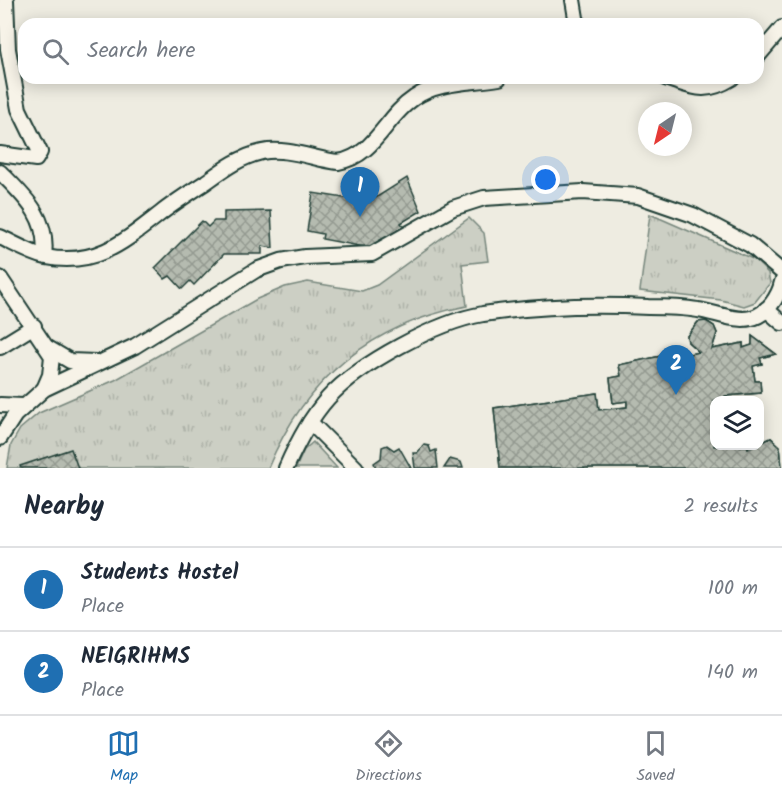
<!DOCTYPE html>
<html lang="en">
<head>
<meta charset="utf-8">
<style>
	body { margin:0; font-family:Kalam,sans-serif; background:#f6f6f7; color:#1f2937 }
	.controls { position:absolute; right:18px; bottom:18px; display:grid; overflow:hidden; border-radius:12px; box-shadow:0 3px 15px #0003 }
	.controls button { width:54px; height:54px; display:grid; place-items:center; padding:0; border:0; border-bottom:2px solid #e0e1e3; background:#fff; color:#1f2937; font:30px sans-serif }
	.compass { position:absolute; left:638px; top:102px; width:54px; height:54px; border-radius:50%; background:#fff; box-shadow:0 3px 15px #0003; rotate:215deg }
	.you { position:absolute; left:546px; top:180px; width:21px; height:21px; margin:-15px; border:4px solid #fff; border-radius:50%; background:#1a73e8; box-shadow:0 0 0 9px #1a73e833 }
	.badge { display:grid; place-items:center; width:39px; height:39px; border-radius:50%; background:#1f6fb2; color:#fff; font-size:20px; font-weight:700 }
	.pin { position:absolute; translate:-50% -50px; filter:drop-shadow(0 2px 3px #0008) }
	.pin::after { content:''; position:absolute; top:32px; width:21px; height:18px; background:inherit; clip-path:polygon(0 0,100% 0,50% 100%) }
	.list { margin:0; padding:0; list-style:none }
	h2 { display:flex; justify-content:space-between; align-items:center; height:78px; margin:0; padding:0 24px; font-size:26px }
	h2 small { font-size:20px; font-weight:400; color:#747a83 }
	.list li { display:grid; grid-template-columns:39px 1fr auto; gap:18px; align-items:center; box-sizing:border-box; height:84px; padding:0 24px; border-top:2px solid #e0e1e3 }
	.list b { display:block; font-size:22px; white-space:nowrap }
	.list p { margin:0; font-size:20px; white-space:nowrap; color:#747a83 }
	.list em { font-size:20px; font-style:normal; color:#747a83 }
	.icon { flex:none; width:33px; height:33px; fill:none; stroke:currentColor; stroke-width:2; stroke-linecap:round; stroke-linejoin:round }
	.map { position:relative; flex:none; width:782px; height:468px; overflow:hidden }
	.search { position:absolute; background:#fff; box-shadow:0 3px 15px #0003; left:18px; right:18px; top:18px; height:66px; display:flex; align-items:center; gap:15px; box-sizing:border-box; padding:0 21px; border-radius:18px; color:#747a83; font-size:22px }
	.sheet { height:246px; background:#fff }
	nav { display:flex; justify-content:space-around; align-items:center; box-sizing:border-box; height:84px; border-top:2px solid #e0e1e3; background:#fff; font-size:16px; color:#747a83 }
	nav a { display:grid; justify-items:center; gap:3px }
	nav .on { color:#1f6fb2 }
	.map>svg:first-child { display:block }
</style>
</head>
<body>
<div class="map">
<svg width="782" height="468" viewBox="0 0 782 468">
	<defs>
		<pattern id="grass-tufts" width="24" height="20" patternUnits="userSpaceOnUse" patternTransform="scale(1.5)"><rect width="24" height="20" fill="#cccfc4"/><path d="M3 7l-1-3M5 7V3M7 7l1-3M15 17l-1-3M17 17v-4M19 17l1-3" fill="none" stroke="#afb3a9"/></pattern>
		<pattern id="building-cross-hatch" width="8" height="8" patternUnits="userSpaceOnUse" patternTransform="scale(1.5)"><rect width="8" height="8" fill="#b5bbb0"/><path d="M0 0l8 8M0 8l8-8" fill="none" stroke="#939990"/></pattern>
	</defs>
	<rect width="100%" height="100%" fill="#eeece1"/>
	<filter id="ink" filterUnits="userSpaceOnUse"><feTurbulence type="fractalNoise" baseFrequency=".0167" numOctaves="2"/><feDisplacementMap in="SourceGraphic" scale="12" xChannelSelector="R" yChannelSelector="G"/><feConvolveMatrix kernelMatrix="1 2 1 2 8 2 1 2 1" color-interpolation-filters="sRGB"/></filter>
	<g filter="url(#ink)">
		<g fill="url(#grass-tufts)" stroke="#76867c" stroke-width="1.5">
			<path d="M650,214L755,260L768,273L770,283L755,302L744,306L721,300L640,291Z"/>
			<path d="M469,218L484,233L488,261L462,264L467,306C372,324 305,379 268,468H7L11,445L20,429L39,413L115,380L257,299L285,287L308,282L362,291L377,285Z"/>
			<path d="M313,442L337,468H296L304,450Z"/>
		</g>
		<g fill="url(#building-cross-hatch)" stroke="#1f3d34" stroke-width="1.5" fill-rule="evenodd">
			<path d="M407,178L421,211L401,223L404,227L370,248L322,239L323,234L307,231L313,193L369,202Z"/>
			<path d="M271,211L273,248L262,246V254H224L194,285L190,281L182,289L170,276L165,279L155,268L202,221L208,227L214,221H224V212Z"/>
			<path d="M706,321L714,326L717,333L712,349L743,343V348L752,345V336L776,354L760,358L762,364L753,366L755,381H760L761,393L725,396V400H714V446H748V449L771,438L780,446L782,468H573L568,419L525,424L530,468H500L494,408L597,393L599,410L627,407V401L613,403L610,378L621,376L619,365L684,351V355L699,352L688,342L687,336L698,322ZM678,393L679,401L698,400L704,455L693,457L690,441L598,450L596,429L601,426V416L643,412L642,399H661Z"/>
			<path d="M706,321L714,326L717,333L712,349L743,343V348L752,345V336L776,354L760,358L762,364L753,366L755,381H760L761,393L725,396V400H714V446H748V449L771,438L780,446L782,468H500L494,408L597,393L599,410L627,407V401L613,403L610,378L621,376L619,365L684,351V355L699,352L688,342L687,336L698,322Z"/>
			<path d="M387,445L394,450L399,447L411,468H376L374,463L381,458L382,447Z"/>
			<path d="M424,445L429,446L431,452L436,450L438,468H415L413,453H417Z"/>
			<path d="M71,449L78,468H21L20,466Z"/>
			<path d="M450,459L461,462L463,468H444Z"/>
		</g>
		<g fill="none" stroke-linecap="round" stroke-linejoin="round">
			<defs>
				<g id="minor">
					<path d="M573,0L577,24"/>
					<path d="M758,56L782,28"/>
					<path d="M665,78C693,87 705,95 732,78"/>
					<path d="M0,154L36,159L40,152L19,109L8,49L6,0"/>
					<path d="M0,172C25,197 49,218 44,256"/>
					<path d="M0,237C15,244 30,253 46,257C96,267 125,241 161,213C175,202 191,192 206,182C224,169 240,157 262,152C287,147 314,159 338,162C375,156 385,117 414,98C438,81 471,83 499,78"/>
					<path d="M0,278L52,356L50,375L44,389"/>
					<path d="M766,309L782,323"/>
					<path d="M0,347L34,326"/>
					<path d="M48,348L70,361L96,362"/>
					<path d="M0,405L23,406"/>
					<path d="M310,422L356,468"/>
					<path d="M0,438L15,415L44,389L135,346L256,270L281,261L305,257L372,254L453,208L484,198L583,192L638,196L693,215L750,245L782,272"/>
					<path d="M286,468C297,443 310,418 328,398C360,363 437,322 483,314C537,306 594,304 648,307C664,307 681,307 698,310C714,312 735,322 751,318C767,315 779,296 782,282"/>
				</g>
			</defs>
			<use href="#minor" stroke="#1f3d34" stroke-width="18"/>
			<use href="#minor" stroke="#f7f3e8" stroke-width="14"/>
		</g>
	</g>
</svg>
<div class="controls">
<button><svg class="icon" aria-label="layers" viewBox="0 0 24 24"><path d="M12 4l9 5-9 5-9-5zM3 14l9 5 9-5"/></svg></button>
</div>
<svg class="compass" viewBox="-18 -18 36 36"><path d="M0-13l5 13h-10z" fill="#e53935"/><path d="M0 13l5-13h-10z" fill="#747a83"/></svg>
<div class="you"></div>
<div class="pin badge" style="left:360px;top:217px">1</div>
<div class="pin badge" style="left:676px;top:395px">2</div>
<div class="search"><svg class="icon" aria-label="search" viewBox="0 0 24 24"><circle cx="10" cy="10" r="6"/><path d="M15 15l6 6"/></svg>Search here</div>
</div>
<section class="sheet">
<h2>Nearby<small>2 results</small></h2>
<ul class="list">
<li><span class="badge">1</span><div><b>Students Hostel</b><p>Place</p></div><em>100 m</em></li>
<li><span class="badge">2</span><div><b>NEIGRIHMS</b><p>Place</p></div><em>140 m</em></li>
</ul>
</section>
<nav>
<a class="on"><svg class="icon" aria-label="map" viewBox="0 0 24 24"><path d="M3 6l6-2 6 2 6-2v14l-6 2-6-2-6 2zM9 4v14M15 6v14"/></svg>Map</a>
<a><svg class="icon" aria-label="directions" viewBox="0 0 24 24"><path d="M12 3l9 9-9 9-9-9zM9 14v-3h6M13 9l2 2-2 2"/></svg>Directions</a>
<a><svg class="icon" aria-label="saved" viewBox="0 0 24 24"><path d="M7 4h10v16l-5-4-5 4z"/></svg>Saved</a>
</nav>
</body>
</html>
